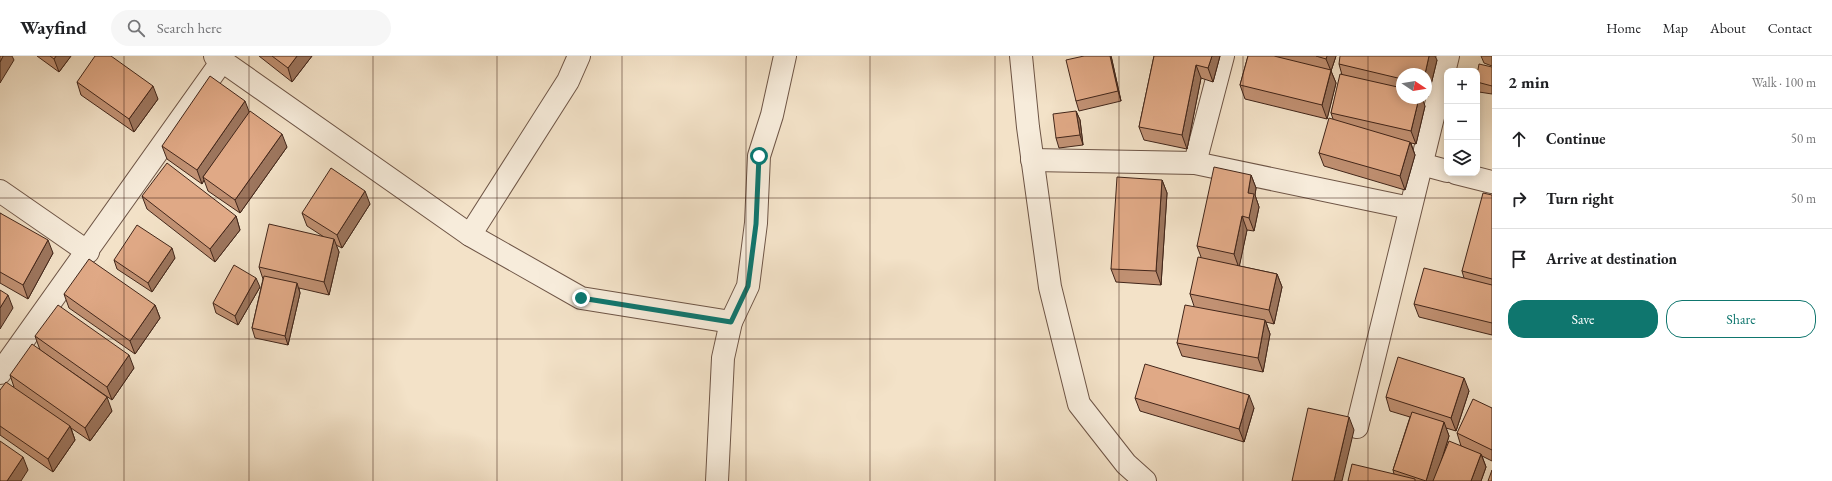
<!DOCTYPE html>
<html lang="en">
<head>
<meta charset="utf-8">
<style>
	body { margin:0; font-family:"EB Garamond",serif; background:#f6f6f6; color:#202124 }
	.controls { position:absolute; right:12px; top:12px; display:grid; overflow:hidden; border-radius:8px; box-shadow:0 2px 10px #0003 }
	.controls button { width:36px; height:36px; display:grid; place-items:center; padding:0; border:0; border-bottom:1px solid #e0e0e0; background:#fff; color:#202124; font:20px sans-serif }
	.compass { position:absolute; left:1396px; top:12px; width:36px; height:36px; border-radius:50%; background:#fff; box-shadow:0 2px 10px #0003; rotate:102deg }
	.stop { position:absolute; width:12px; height:12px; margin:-9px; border:3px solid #0f766e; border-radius:50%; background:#fff }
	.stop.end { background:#0f766e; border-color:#fff; box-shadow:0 1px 4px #0008 }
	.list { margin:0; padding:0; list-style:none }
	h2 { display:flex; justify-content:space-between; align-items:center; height:52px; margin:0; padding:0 16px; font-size:17px }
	h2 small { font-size:13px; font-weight:400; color:#757577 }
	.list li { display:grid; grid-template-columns:26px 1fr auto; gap:12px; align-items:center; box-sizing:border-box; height:60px; padding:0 16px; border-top:1px solid #e0e0e0 }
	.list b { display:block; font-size:15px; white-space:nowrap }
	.list em { font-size:13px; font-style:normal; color:#757577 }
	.actions { display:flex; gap:8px; padding:12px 16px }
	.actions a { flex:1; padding:9px 0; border:1px solid #0f766e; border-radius:16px; text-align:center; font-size:14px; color:#0f766e }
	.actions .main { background:#0f766e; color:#fff }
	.icon { flex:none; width:22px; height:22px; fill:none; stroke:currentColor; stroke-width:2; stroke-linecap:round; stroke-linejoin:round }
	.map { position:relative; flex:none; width:1492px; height:425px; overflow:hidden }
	header { display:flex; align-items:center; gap:24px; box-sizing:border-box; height:56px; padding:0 20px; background:#fff; border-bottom:1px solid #e0e0e0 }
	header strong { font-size:19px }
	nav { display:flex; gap:22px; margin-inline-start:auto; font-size:14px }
	.search { width:280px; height:36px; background:#f6f6f6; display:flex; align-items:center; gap:10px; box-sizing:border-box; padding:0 14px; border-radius:22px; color:#757577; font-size:15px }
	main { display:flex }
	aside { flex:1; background:#fff }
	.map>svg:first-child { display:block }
</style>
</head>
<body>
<header>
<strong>Wayfind</strong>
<div class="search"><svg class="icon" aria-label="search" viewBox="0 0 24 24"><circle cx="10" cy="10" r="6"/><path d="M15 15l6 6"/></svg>Search here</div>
<nav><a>Home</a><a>Map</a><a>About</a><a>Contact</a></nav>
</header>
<main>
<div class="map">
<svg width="1492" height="425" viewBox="0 0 1492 425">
	<rect width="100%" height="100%" fill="#f3e2c8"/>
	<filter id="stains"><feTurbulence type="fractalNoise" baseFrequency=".005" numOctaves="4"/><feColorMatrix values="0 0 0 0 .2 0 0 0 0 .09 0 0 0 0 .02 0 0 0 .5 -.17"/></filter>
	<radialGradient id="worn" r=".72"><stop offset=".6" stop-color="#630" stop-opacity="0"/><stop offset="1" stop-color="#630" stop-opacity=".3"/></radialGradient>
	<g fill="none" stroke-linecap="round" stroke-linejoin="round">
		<defs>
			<g id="minor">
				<path d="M215,0L470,179L581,242L731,266"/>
				<path d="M1021,0L1028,71L1050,231L1079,348L1126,408L1145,425"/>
				<path d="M1032,104L1195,107L1410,152"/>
				<path d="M1195,107L1223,0"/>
				<path d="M1421,108L1447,115"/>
				<path d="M1456,117L1492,126"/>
				<path d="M0,135L88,196"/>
				<path d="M470,179L568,25L579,0"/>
				<path d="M0,317L222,5"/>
				<path d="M1357,371L1448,0"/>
				<path d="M717,425L723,302L731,266L748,230L756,167L759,100L772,59L785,0"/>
			</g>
		</defs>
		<use href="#minor" stroke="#6e5546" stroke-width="24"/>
		<use href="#minor" stroke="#f7ecdb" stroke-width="22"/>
	</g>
	<g fill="#c19173" stroke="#42261a">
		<path d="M37,0H71L59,16Z"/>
		<path d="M259,0H312L292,26Z"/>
		<path d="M1084,0H1111L1121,45L1079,55L1076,45Z"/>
		<path d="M1154,0H1220L1213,26L1201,22L1187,93L1144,84L1139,71Z"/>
		<path d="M1248,0H1336L1331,15L1336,27L1327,63L1245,43L1240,29Z"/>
		<path d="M1481,0H1492V10L1484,7Z"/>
		<path d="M1437,4L1428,41H1426V18H1402V42L1425,50L1416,88L1411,87L1415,99L1405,134L1324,110L1319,97L1333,63L1331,57L1342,19L1339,8Z"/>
		<path d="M1492,11V38L1479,36L1477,30V19Z"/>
		<path d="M77,26L158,43L134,76L81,39Z"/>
		<path d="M1076,55L1080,64L1083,89L1059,92L1056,82Z"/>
		<path d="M162,90L287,91L240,157L208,135L204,124L202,128L167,103Z"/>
		<path d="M1251,119L1256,132L1255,139L1259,151L1254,175L1247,174L1239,210L1277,218L1282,231L1274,268L1266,266L1270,278L1263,316L1182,300L1177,287L1194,250L1190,238L1201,201L1197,190Z"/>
		<path d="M1162,124L1167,137L1161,229L1116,226L1111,213Z"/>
		<path d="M1492,139V279L1419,261L1414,248L1464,222L1462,215Z"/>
		<path d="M142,140L236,160L240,174L215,206L147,153Z"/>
		<path d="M370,148L342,192L336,189L339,196L329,239L299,232L300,237L288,289L255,282L252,272L263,223L259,211L324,181L307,170L302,157Z"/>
		<path d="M0,157L53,197L28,243L0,227Z"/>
		<path d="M175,202L152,236L117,213L114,204Z"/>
		<path d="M260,231L238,269L216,257L213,247Z"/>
		<path d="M64,238L155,249L160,262L135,298L69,252Z"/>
		<path d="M35,280L134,312L112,344L40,294Z"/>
		<path d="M10,319L112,355L90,385L71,372L75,384L53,416L0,379V334L14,331Z"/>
		<path d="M1469,335L1456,375L1446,372L1449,380L1442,403L1467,393L1461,390L1457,377L1492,352V405L1482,400L1486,411L1481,425H1348L1394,418L1393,414L1410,361L1390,355L1386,341Z"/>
		<path d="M1135,342L1254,352L1244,386L1140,355Z"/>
	</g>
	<g fill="#9d765e" stroke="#42261a">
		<path d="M3,0H12L14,4L0,27V6Z"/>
		<path d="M56,0H71L59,16L54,3Z"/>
		<path d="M297,0H312L292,26L288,12Z"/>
		<path d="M1110,0H1111L1112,4L1121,45L1118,35Z"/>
		<path d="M1212,0H1220L1213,26L1208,12Z"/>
		<path d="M1327,0H1336L1331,15L1336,27L1327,63L1322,49L1331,15L1326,3Z"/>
		<path d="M1429,0H1435L1437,4L1428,41L1426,36V18H1425Z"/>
		<path d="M1196,9L1201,22L1187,93L1182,79Z"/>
		<path d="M153,30L158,43L134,76L129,63Z"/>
		<path d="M1419,42H1422L1425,50L1416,88L1411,75Z"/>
		<path d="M245,45L250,58L203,121L204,124L202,128L197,114Z"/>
		<path d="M1076,55L1080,64L1083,89L1080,79Z"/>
		<path d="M282,78L287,91L240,157L235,144Z"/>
		<path d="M1410,86L1415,99L1405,134L1400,120Z"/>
		<path d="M1251,119L1256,132L1255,139L1259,151L1254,175L1249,162L1248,137Z"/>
		<path d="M1162,124L1167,137L1161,229L1156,215Z"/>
		<path d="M365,135L370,148L342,192L337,179Z"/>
		<path d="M236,160L240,174L215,206L210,193Z"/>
		<path d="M1242,160L1247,174L1239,212L1234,198Z"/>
		<path d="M334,183L339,196L329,239L324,226Z"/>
		<path d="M48,184L53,197L28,243L23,229Z"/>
		<path d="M172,192L175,202L152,236L148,227Z"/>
		<path d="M1277,218L1282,231L1274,268L1269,254Z"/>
		<path d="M256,222L260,231L238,269L235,260Z"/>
		<path d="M297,227L300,237L288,289L285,280Z"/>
		<path d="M8,239L13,252L0,273V252Z"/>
		<path d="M155,249L160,262L135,298L130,285Z"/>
		<path d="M1265,264L1270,278L1263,316L1258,302Z"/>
		<path d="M129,299L134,312L112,344L107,331Z"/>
		<path d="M1464,322L1469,335L1456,375L1451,362Z"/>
		<path d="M1249,339L1254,352L1244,386L1239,373Z"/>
		<path d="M107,341L112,355L90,385L85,372Z"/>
		<path d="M1349,361L1354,374L1342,425H1334Z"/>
		<path d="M1444,366L1449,380L1435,425H1426Z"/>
		<path d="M70,370L75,384L53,416L48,403Z"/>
		<path d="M1481,398L1486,411L1481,425H1471Z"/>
		<path d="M23,401L28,414L21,425H7Z"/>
	</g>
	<g fill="#e0a986" stroke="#42261a">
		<path d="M0,0H3L0,6Z"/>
		<path d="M50,0H56L54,3Z"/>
		<path d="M95,0H111L153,30L129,63L77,26Z"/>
		<path d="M272,0H297L288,12Z"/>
		<path d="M1084,0H1110L1118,35L1076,45L1066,4Z"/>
		<path d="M1154,0H1212L1208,12L1196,9L1182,79L1139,71Z"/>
		<path d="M1248,0H1274L1331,14L1322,49L1240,29Z"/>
		<path d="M1316,0H1327L1326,3Z"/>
		<path d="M1340,0H1429L1425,18H1402V23L1339,8Z"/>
		<path d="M1479,8L1492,11V30L1477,26V19Z"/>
		<path d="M1340,18L1402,32V42H1419L1411,75L1331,57Z"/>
		<path d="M210,20L245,45L197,114L162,90Z"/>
		<path d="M250,55L282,78L235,144L203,121Z"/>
		<path d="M1076,55L1080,79L1056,82L1053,58Z"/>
		<path d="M1329,62L1410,86L1400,120L1319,97Z"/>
		<path d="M167,107L236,160L210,193L142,140Z"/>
		<path d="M1214,111L1251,119L1248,137L1254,138L1249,162L1242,160L1234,198L1197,190Z"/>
		<path d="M331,112L365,135L337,179L302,157Z"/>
		<path d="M1117,121L1162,124L1156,215L1111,213Z"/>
		<path d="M1483,137L1492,139V223L1462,215Z"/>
		<path d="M0,157L48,184L23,229L0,216Z"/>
		<path d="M269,168L334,183L324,226L259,211Z"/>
		<path d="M137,169L172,192L148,227L114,204Z"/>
		<path d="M1198,201L1277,218L1269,254L1190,238Z"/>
		<path d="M89,203L155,249L130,285L64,238Z"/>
		<path d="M234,209L256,222L235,260L213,247Z"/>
		<path d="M1424,212L1492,229V267L1414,248Z"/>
		<path d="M264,220L297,227L285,280L252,272Z"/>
		<path d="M0,234L8,239L0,252Z"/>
		<path d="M58,249L129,299L107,331L35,280Z"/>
		<path d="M1185,249L1265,264L1258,302L1177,287Z"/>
		<path d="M32,288L107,341L85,372L10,319Z"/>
		<path d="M1398,301L1464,322L1451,362L1386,341Z"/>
		<path d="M1145,308L1249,339L1239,373L1135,342Z"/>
		<path d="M6,326L70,370L48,403L0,370V334Z"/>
		<path d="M1473,343L1492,352V394L1457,377Z"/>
		<path d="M1308,352L1349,361L1334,425H1292Z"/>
		<path d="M1412,356L1444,366L1426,425L1393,414Z"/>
		<path d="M0,385L23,401L7,425H0Z"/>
		<path d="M1449,385L1481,398L1471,425H1433Z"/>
		<path d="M1352,408L1415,423V425H1348Z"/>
		<path d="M1492,414V425H1488Z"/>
	</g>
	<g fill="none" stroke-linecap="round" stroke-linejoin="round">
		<path stroke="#0f766e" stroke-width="5" d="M581,242L731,266L748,230L756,168L759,100"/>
	</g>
	<path fill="none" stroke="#42261a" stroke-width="1" stroke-opacity="0.55" d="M124,0V425M249,0V425M373,0V425M497,0V425M622,0V425M746,0V425M870,0V425M995,0V425M1119,0V425M1243,0V425M1368,0V425M0,142H1492M0,283H1492"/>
	<rect width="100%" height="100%" filter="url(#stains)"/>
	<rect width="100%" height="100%" fill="url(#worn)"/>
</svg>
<div class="controls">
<button>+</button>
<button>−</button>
<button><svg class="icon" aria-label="layers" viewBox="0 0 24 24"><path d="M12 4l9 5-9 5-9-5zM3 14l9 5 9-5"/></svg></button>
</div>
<svg class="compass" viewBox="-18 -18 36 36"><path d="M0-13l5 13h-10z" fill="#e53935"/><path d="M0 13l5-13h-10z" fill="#757577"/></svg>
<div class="stop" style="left:759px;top:100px"></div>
<div class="stop end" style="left:581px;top:242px"></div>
</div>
<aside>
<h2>2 min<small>Walk · 100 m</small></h2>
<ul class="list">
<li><svg class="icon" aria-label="ahead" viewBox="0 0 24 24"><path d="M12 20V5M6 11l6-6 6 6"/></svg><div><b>Continue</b></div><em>50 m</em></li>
<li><svg class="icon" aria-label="right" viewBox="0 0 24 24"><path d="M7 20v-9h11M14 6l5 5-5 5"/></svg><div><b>Turn right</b></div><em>50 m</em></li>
<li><svg class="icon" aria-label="arrive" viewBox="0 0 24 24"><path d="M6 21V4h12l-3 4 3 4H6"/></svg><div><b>Arrive at destination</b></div></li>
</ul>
<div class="actions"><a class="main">Save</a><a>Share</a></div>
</aside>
</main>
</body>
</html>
